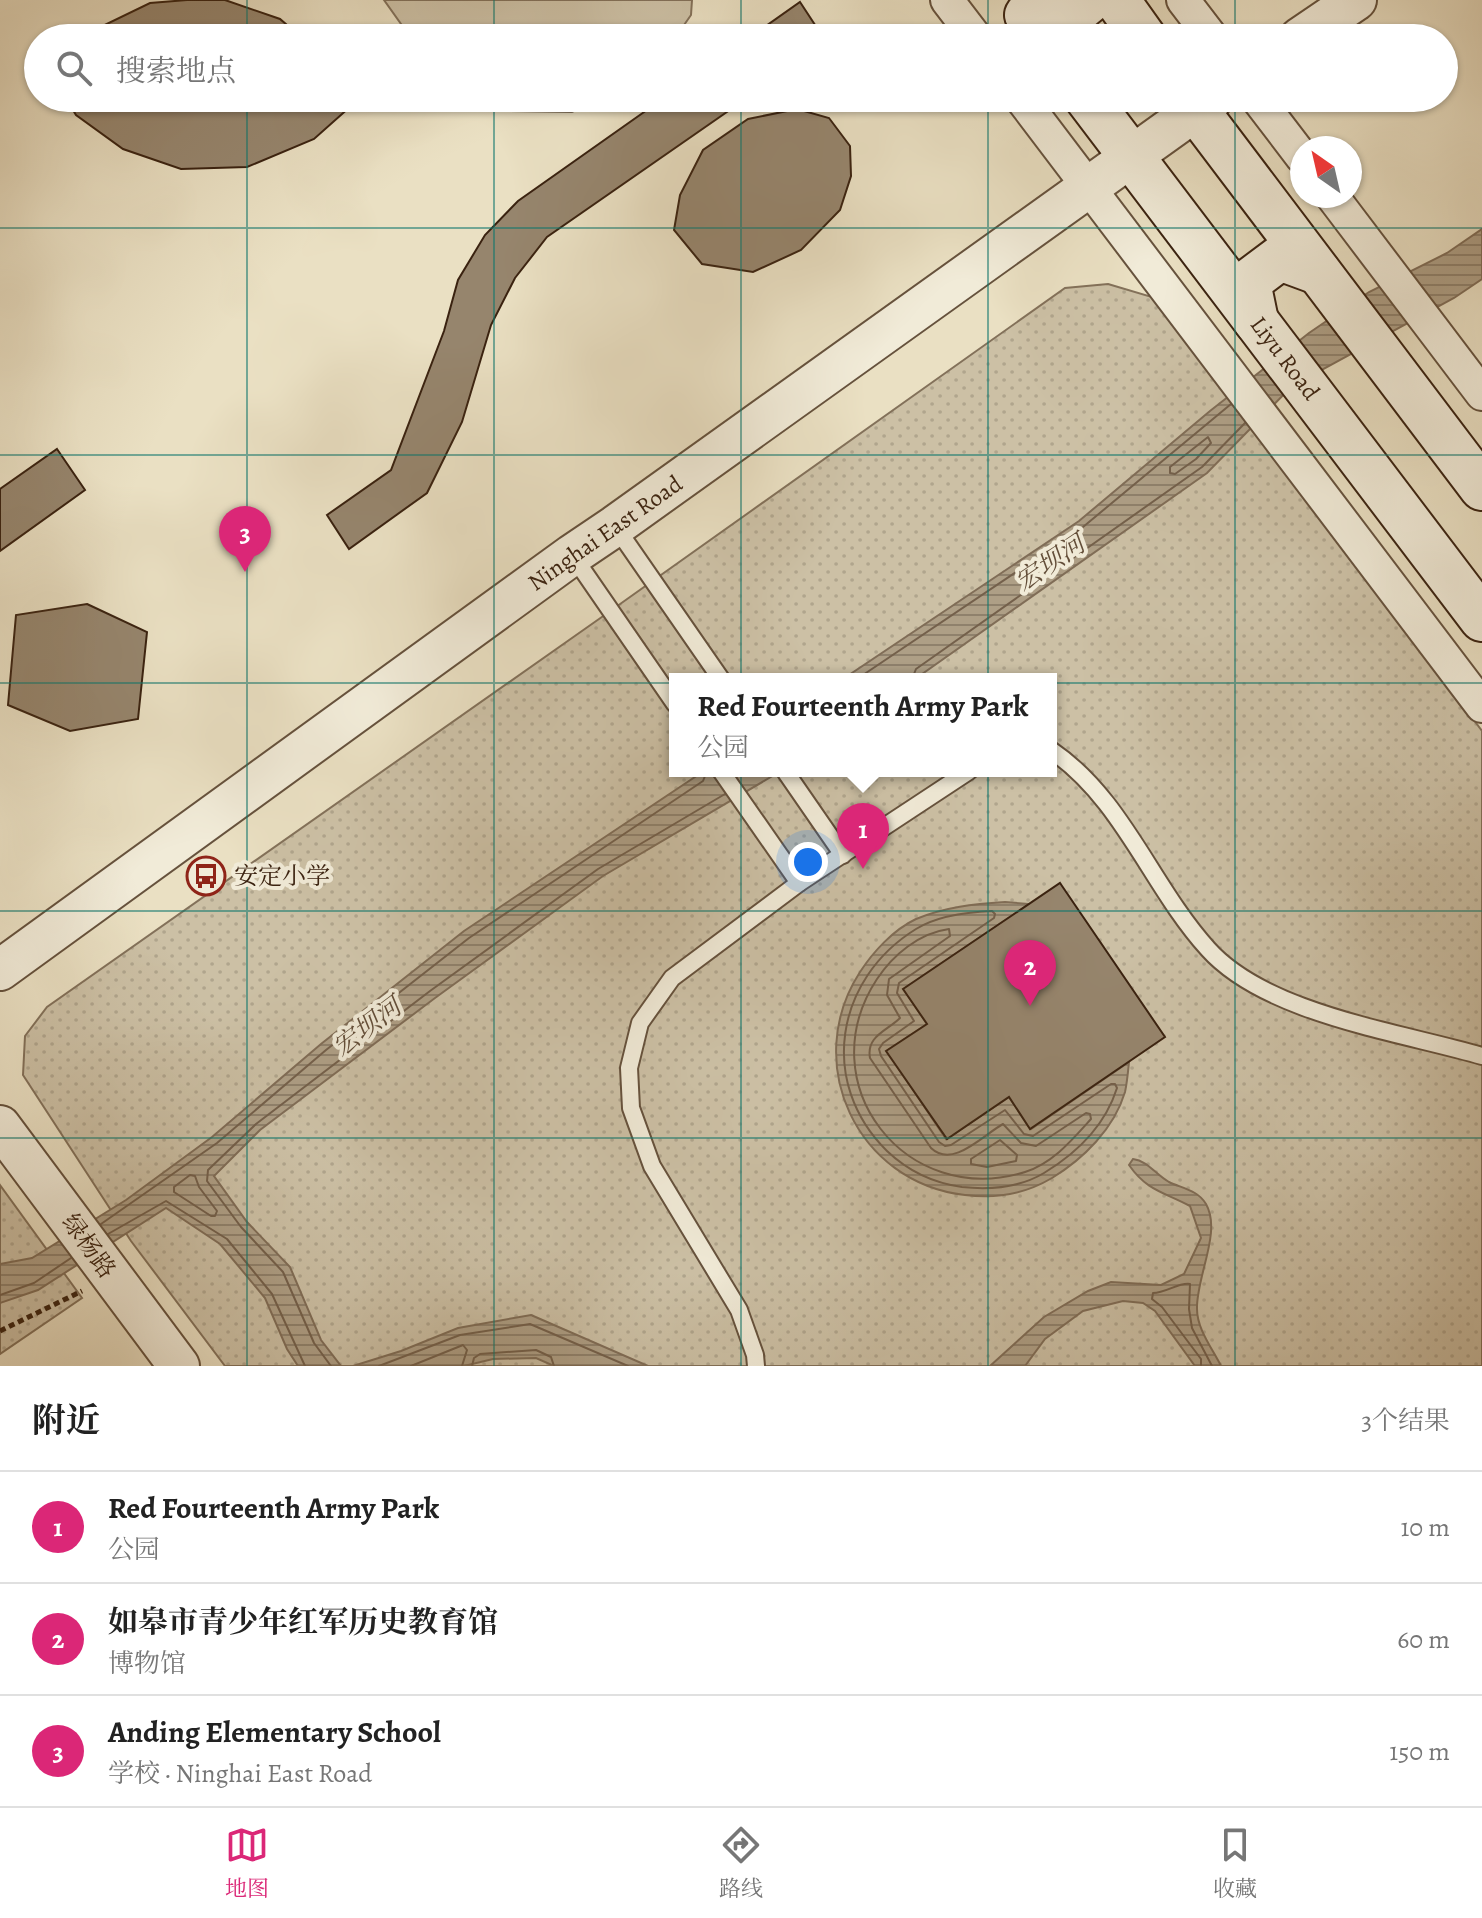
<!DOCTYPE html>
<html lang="zh">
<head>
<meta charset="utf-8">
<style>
	body { margin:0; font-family:Alegreya,"Noto Serif SC",serif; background:#f6f6f6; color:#222 }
	.compass { position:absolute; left:1290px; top:136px; width:72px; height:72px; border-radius:50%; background:#fff; box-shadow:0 2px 6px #0004; rotate:326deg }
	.you { position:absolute; left:808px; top:862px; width:28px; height:28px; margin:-20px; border:6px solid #fff; border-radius:50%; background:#1a73e8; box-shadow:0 0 0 12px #1a73e833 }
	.badge { display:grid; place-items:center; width:52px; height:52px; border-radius:50%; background:#db2777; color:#fff; font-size:26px; font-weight:700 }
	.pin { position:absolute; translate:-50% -66px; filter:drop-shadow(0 2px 4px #0008) }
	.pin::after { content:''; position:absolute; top:42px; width:28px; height:24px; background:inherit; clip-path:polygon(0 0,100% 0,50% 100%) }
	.popup { position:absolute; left:669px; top:673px; width:388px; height:104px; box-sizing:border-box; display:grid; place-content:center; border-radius:0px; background:#fff; filter:drop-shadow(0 2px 6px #0005); font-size:26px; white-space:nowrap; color:#767676 }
	.popup b { font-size:30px; color:#222 }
	.popup::after { content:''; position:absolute; left:50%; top:100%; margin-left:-16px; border:16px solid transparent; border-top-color:#fff }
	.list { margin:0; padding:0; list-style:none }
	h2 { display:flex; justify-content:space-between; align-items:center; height:104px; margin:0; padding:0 32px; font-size:34px }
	h2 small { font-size:26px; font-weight:400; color:#767676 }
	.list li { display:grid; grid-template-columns:52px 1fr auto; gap:24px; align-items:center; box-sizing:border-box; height:112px; padding:0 32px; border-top:2px solid #e0e0e0 }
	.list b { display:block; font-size:30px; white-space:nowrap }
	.list p { margin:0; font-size:26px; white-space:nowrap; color:#767676 }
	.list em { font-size:26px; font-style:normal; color:#767676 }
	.icon { flex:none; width:44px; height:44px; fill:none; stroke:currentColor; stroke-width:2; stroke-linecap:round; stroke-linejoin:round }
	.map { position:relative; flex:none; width:1482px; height:1366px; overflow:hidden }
	.search { position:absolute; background:#fff; box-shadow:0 2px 6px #0004; left:24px; right:24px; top:24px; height:88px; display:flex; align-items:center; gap:20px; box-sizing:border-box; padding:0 28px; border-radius:44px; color:#767676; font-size:30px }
	.sheet { height:440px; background:#fff }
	nav { display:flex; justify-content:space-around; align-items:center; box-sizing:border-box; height:112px; border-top:2px solid #e0e0e0; background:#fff; font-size:22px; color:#767676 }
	nav a { display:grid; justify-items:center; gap:4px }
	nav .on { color:#db2777 }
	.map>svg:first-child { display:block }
</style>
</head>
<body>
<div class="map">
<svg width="1482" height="1366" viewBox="0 0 1482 1366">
	<defs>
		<pattern id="park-dots" width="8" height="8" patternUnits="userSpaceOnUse" patternTransform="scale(2)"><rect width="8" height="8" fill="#ccc0a5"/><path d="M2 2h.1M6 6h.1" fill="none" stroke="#b0a58d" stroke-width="1.8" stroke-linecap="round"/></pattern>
		<pattern id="water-rules" width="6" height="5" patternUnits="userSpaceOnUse" patternTransform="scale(2)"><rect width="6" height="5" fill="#ae9f86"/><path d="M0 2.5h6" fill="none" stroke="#8f816c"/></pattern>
	</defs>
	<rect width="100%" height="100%" fill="#eae0c3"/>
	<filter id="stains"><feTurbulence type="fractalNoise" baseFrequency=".0025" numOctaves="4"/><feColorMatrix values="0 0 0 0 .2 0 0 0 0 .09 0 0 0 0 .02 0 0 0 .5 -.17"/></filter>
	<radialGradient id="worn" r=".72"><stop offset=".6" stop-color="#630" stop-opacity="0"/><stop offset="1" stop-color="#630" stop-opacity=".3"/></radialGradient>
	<g fill="#ccc0a5" stroke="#83715a" stroke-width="2">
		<path d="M384,0H692L691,15L675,38H411Z"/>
		<path d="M475,98H601L572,112L510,111Z"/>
	</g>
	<g fill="url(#park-dots)" stroke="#83715a" stroke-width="2" fill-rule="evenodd">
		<path d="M1108,284L1152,297L1275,456L1482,731V1366H225L131,1241L23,1075L25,1036L47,1007L599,619L1065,288ZM675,679H1051V771H675Z"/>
		<path d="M0,1185L82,1298L0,1354Z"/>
	</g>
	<g fill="url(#water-rules)" stroke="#806d57" stroke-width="2">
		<path d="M1482,229V279L1454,298L1292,386L1207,473L915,679H843L1079,521L1210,411L1309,333L1369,292L1447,253Z"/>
		<path d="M704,771H781L603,876L435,998L260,1130L214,1176L247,1222L290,1267L321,1340L341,1366H298L287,1349L265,1298L220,1244L166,1208L38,1290L0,1303V1264L32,1258L126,1200L212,1137L321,1044L464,931Z"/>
		<path d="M1005,902L1029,904L904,989L927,1024L887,1051L946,1139L1009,1097L1031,1129L1129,1062C1128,1072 1127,1083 1125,1092C1114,1129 1083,1159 1052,1178C1025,1194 995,1199 965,1195C857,1183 801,1063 860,972C873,952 893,930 916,919C945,907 974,904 1005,902Z"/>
		<path d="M1133,1159C1148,1161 1155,1174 1169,1182C1181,1188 1198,1190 1206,1204C1222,1232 1196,1277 1197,1309C1197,1329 1212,1348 1221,1366H1195L1155,1311L1143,1303L1123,1301L1083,1311L1045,1339L1025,1366H990L1044,1317L1088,1291L1111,1282L1161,1285L1184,1274L1201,1238L1190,1206C1164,1192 1147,1191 1129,1165Z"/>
		<path d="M531,1315L648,1366H554L536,1358L493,1359L464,1366H353L401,1351L458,1328Z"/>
	</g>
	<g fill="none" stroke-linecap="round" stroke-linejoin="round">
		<g stroke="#74604b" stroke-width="2">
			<path d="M1208,437L1211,443L1196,459L1175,474L1170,473V467Z"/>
			<path d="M857,679L1083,527L1231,404"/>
			<path d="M912,679L916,669L1202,467L1245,423"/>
			<path d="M992,911L995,914L994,918L899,983L897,993L914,1021L883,1043L879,1049L881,1056L939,1142L945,1146L951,1145L1005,1110L1024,1134L1033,1136L1111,1084H1115L1117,1088C1105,1126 1077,1153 1044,1173C1019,1188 990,1190 962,1187C933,1183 908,1171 887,1151C818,1083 835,979 916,929C937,916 968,912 992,911Z"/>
			<path d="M949,929L950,936L889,979L887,995L900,1018C887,1031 866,1036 870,1058L931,1148C953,1169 983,1135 1003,1124L1021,1143L1036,1146L1086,1113L1090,1114L1091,1119C1072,1140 1053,1163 1025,1172C906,1209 808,1084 877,979C893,955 919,933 949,929Z"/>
			<path d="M1000,1140L1017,1155L1016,1161L987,1167L971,1164V1159Z"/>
			<path d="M190,1175L195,1176L199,1187L217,1211L215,1216H211L174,1192V1187Z"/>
			<path d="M101,1224L217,1143L326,1050L469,938L703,781L707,771"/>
			<path d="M108,1234L166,1201L227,1239L272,1294L305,1366"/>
			<path d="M0,1295L34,1283L71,1258"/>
			<path d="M331,1366L314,1343L283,1272L241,1227L207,1181L208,1170L256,1124L430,991L598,869L725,794"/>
			<path d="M379,1366L460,1335L530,1324L628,1366"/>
			<path d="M411,1366L463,1345L467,1350L462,1366"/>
			<path d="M472,1366L474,1358L480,1354L536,1350L551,1357L554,1366"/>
			<path d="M1201,1366V1359L1162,1307L1152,1299L1153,1293C1166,1293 1179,1282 1190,1284L1189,1309L1192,1328L1212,1366"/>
		</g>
	</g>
	<g fill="#96856d" stroke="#3a2210" stroke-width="2">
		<path d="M187,0H225L280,19L302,38H85L90,32L150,3Z"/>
		<path d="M800,2L821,34L815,38H749Z"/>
		<path d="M66,98H347L351,106L314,139L247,167L181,169L123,149L76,115Z"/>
		<path d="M664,98H747L547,237L515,278L491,325L462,422L427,493L349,549L327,515L391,470L444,331L458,280L485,235L518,201Z"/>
		<path d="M797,109L829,118L850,146L851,176L840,210L801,250L753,272L702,264L674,230L680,195L703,150L748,119Z"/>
		<path d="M57,449L85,490L0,551V489Z"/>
		<path d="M87,604L147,632L138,719L70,731L8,705L16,615Z"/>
		<path d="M1060,883L1165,1037L1030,1129L1009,1097L947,1139L886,1051L927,1024L903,989Z"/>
	</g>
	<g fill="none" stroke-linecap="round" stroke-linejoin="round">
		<defs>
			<g id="service">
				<path d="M615,526L721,679"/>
				<path d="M573,556L675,704"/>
				<path d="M1051,750C1123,799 1151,886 1208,949C1266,1014 1400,1032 1482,1056"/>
				<path d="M721,771L799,883"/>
				<path d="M785,771L843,855"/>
				<path d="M756,1366L755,1355L739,1310L652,1166L631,1108L629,1068L640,1023L672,978L799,883L969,771"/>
			</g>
			<g id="minor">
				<path d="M947,0L976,38"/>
				<path d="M1183,0L1212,38"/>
				<path d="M1021,98L1482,706"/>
				<path d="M1257,98L1302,157"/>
				<path d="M1332,196L1482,394"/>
			</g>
			<g id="tertiary">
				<path d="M1300,38L1356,0"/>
				<path d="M0,970L572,555L615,526L1213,98"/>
				<path d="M0,1126L179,1366"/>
			</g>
			<g id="secondary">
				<path d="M1117,0L1144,38"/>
				<path d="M1027,15L1061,24L1090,0"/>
				<path d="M1087,98L1482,619"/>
				<path d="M1187,98L1482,488"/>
				<path d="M1256,321L1248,282L1280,258L1318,272"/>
			</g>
		</defs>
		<use href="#service" stroke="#66523d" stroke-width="20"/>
		<use href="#minor" stroke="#66523d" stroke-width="36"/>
		<use href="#tertiary" stroke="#66523d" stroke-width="44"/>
		<use href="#secondary" stroke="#3a2210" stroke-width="48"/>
		<path stroke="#3a2210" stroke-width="5" stroke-dasharray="6 4" stroke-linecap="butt" d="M0,1331L82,1291"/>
		<use href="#service" stroke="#f1ebd8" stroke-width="16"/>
		<use href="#minor" stroke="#f1ebd8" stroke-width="32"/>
		<use href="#tertiary" stroke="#f1ebd8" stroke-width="40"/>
		<use href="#secondary" stroke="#f1ebd8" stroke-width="44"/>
	</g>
	<path fill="none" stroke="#0f766e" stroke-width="2" stroke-opacity="0.55" d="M247,0V38M494,0V38M741,0V38M988,0V38M1235,0V38M247,98V1366M494,98V1366M741,98V1366M988,98V1366M1235,98V1366M0,228H1482M0,455H1482M0,683H1482M0,911H1482M0,1138H1482"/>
	<defs>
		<symbol id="bus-ring" viewBox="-11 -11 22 22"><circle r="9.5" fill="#f1ebd8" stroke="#8f2418" stroke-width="1.5"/><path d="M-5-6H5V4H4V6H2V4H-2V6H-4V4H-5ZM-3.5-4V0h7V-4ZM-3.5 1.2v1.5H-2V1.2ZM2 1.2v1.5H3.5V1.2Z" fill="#8f2418"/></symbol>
	</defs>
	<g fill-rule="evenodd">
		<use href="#bus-ring" x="184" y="854" width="44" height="44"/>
	</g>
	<g text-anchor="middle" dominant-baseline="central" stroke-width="8" stroke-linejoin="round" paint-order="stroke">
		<g font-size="24" fill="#3a2210" stroke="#f1ebd8">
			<text transform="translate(1285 358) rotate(53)">Liyu Road</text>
			<text transform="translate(605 533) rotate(-35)">Ninghai East Road</text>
			<text transform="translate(89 1246) rotate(54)">绿杨路</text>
		</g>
		<g font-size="24" fill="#3a2210" stroke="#f1ebd8" text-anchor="start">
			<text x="234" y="876">安定小学</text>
		</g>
		<g font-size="26" font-style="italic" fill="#634e39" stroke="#f1ebd8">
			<text transform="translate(1050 563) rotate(-34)">宏坝河</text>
			<text transform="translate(367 1027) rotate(-37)">宏坝河</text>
		</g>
	</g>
	<rect width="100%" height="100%" filter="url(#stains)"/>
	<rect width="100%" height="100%" fill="url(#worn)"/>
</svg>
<svg class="compass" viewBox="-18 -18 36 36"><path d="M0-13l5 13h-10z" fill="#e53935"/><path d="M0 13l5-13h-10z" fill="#767676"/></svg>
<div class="you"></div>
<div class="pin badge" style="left:863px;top:869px">1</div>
<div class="popup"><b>Red Fourteenth Army Park</b>公园</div>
<div class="pin badge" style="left:1030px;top:1006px">2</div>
<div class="pin badge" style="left:245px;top:572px">3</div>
<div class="search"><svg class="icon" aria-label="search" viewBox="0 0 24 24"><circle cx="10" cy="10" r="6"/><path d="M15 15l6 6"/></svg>搜索地点</div>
</div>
<section class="sheet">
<h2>附近<small>3个结果</small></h2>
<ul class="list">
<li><span class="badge">1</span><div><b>Red Fourteenth Army Park</b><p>公园</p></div><em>10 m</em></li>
<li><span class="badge">2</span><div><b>如皋市青少年红军历史教育馆</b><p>博物馆</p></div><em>60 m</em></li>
<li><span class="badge">3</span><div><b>Anding Elementary School</b><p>学校 · Ninghai East Road</p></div><em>150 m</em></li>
</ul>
</section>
<nav>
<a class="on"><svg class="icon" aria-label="map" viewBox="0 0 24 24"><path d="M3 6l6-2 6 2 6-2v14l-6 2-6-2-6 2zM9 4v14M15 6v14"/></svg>地图</a>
<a><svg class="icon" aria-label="directions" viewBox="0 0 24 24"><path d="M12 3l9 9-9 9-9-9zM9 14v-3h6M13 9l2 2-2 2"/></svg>路线</a>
<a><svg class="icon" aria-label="saved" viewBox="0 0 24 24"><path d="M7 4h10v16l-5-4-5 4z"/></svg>收藏</a>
</nav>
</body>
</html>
